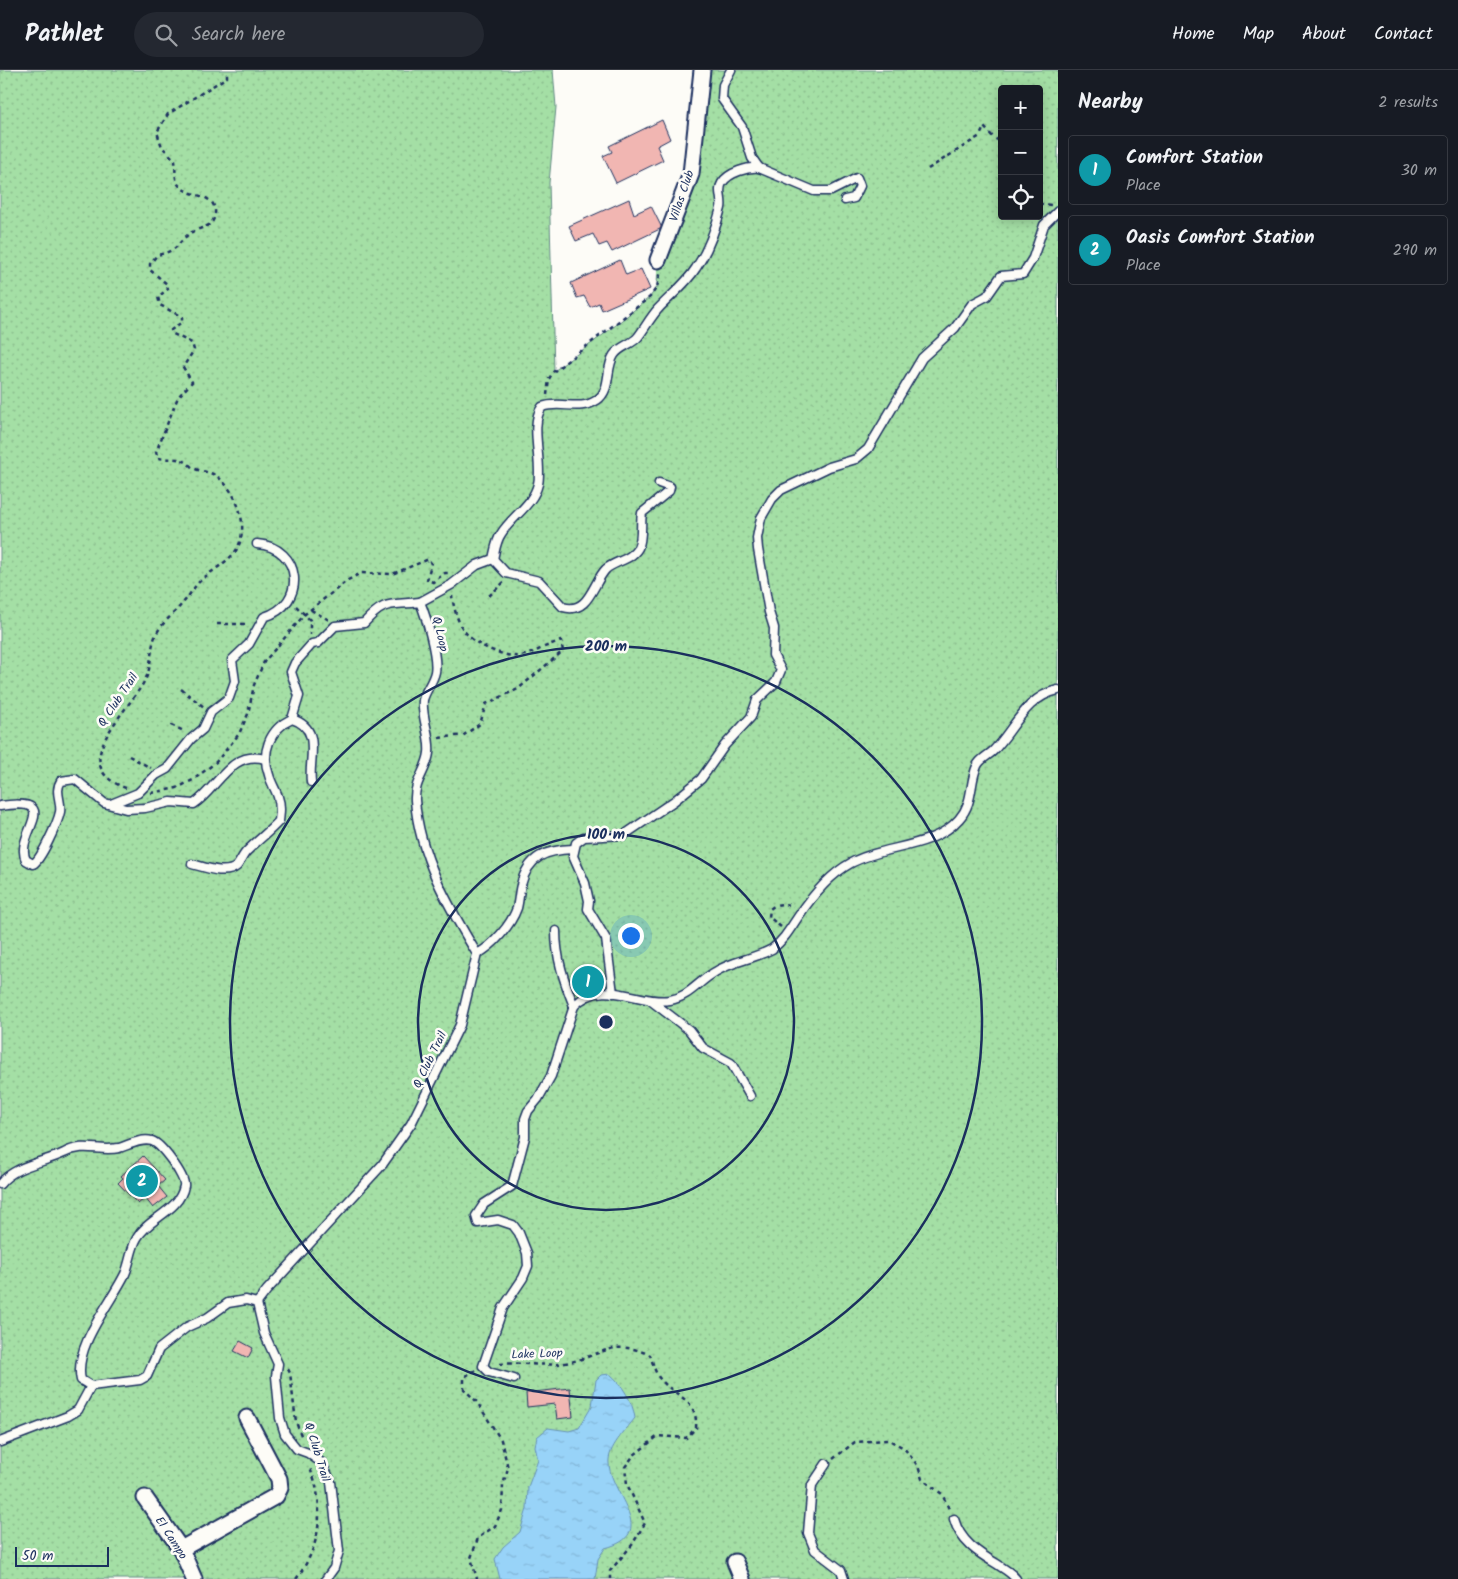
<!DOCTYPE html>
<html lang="en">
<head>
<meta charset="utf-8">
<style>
	body { margin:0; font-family:Kalam,sans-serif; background:#242831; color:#f1f3f6 }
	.controls { position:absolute; right:15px; top:15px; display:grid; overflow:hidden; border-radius:5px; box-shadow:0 2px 12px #0003 }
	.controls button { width:45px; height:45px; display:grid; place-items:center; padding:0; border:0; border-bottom:1px solid #363941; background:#171b24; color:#f1f3f6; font:25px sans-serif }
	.scale { position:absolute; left:15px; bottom:12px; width:94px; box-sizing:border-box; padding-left:5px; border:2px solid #1b2f5e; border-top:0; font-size:14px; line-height:18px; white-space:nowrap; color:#1b2f5e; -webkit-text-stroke:4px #fdfcf7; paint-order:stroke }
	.you { position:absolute; left:630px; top:865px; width:18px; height:18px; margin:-12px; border:4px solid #fff; border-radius:50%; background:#1a73e8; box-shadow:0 0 0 8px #1a73e833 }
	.badge { display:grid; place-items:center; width:32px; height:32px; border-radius:50%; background:#919bb2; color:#fff; font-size:16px; font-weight:700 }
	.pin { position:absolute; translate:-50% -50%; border:2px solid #fff; box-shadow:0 1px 5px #0006 }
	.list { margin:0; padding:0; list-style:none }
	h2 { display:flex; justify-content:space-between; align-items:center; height:65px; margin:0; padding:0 20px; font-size:21px }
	h2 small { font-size:16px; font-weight:400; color:#9ea1a6 }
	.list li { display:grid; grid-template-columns:32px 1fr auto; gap:15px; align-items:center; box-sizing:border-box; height:70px; margin:0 10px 10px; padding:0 10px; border:1px solid #363941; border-radius:5px }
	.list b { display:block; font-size:19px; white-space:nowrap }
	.list p { margin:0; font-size:16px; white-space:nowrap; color:#9ea1a6 }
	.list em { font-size:16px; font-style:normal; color:#9ea1a6 }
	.icon { flex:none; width:28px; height:28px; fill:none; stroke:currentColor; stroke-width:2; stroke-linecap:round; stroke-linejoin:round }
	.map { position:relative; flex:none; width:1058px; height:1509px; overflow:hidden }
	header { display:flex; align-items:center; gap:30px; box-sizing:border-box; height:70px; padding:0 25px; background:#171b24; border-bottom:1px solid #363941 }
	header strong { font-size:24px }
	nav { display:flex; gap:28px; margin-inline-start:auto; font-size:18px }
	.search { width:350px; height:45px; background:#242831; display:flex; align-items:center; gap:12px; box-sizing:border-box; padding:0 18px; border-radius:28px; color:#9ea1a6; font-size:19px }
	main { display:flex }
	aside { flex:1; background:#171b24 }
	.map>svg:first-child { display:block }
</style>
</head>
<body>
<header>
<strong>Pathlet</strong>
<div class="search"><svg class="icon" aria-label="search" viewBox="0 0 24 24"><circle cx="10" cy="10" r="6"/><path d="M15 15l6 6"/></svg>Search here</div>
<nav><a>Home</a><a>Map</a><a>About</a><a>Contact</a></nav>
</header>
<main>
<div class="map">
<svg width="1058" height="1509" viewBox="0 0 1058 1509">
	<defs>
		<pattern id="grass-dots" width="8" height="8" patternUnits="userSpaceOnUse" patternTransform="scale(1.25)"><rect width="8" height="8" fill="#a4dfa5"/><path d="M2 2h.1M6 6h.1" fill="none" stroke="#8dc090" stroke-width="1.8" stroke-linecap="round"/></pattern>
		<pattern id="water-ripples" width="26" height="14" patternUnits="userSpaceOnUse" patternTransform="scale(1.25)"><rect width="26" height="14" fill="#98d3f8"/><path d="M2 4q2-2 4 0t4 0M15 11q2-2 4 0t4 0" fill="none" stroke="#82b5d7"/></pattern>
	</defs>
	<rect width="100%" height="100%" fill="#fdfcf7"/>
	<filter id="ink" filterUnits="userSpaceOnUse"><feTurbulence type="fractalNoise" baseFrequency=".02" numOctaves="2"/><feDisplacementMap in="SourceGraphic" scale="10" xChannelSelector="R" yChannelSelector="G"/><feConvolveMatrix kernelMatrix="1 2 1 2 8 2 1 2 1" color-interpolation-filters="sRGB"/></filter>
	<g filter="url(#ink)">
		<path fill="url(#grass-dots)" stroke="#608782" fill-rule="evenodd" d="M0,0H553L556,37L549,113L554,301L611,259L650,227L657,217L658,190L681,134L702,0H1058V1509H0ZM1002,19H1039V146H1002Z"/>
		<path fill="url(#water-ripples)" stroke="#6691ba" d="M610,1304C622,1314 633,1332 635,1348C626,1360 607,1378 609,1394C611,1425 660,1464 605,1478L598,1489L595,1509H500L495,1489L503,1477L520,1462L527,1439L528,1417L538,1390L535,1376L537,1367L548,1358L569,1361L579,1358L592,1336L596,1310L601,1305Z"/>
		<g fill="#f1b6b2" stroke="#1b2f5e">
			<path d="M662,50L670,69L657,76L663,90L616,113L603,86L612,82L609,76Z"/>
			<path d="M629,129L634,144L651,136L662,158L612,182L607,173L599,176L593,164L576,171L569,156Z"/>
			<path d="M620,190L626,205L641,199L650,219L602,240L599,233L590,237L584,226L577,228L571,213Z"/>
			<path d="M594,901L598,920L581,923L579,904Z"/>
			<path d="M143,1086L165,1110L158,1116L167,1127L153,1138L145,1128L138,1134L118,1113L123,1108L121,1106Z"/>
			<path d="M240,1271L253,1278L248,1288L234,1281Z"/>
			<path d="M570,1318L573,1347L557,1349L555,1334L527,1337L526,1323Z"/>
		</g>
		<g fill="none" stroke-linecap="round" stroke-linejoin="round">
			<defs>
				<g id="lane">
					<path d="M731,0L723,15L722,29L742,57L752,88L759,98L814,121H831L857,108L860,116L854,128L845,130"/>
					<path d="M493,489L506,503L539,511L563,537C589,545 593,512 606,499C615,491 631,490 638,478C643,468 640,454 642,443L669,421L670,417L659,413"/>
					<path d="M420,532L451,515L477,495L493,489C495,481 496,471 501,464C512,446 533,435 538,414C543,393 529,354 542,337C560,330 579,342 597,330C612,319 605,299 614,285C620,276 631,275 638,267C645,258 650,248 658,239C671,225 686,214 696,198C707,182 716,157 721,138C723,129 717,121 722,113C729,102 748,97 759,98"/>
					<path d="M111,734L138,723L156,705L167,699L191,669L203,659L211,642L229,628L235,611L232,590L249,574L264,547C308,534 302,477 257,474"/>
					<path d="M0,736C67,726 13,765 26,790L33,794C41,790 58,752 60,742C62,731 54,722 61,711L75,709L104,733L126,739L145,738L171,732L194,734C217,719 231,679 265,689"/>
					<path d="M192,794C204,797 226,806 237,796C241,791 243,784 248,780C258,770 269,762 279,751C280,743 281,735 278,727C276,720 271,713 269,705C261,683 269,659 292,649C323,659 308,689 311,712"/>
					<path d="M556,861C556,888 564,911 574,936"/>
					<path d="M477,884C493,876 511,855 517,838C519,830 519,822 521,815C528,786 546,780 573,779"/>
					<path d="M613,923L606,869L588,839L589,831L585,813L573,786L576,773L584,767L624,765L674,731L701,709L725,675L751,647L757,630L776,612L781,600L773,585L774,558L769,542L758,479L757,468L761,448L772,429L781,420L829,397L856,389L868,379L922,288L955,258L972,234L987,226L1001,206L1023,204L1033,188L1044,155L1058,141"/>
					<path d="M650,930L689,960L703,978L731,993L750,1026"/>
					<path d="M0,1114C15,1095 43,1093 64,1083C85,1072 98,1082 119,1078C129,1075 141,1068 152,1071C161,1074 186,1107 184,1116C179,1142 149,1147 137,1168C131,1178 130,1193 125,1204C111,1233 73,1277 81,1310L91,1316L140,1310L147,1306L159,1279L187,1257L207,1248L228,1233L246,1230L257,1233"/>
					<path d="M257,1233L267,1220L382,1095L411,1054L460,955L477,884C449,837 419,786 415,730C414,711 427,700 429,683C431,666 421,647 423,630C425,621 433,612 435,602C438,587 426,546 420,532C390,536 386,529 364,553L335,556L318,573L312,574L295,593L291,602L299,626L292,649"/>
					<path d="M257,1233L264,1263L278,1294L276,1306L280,1348L285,1364L297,1379L308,1383L322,1393L331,1412L339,1481L334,1498L326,1509"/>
					<path d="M514,1309L489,1302L483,1296L503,1238L523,1208L528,1196L527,1183L519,1163L513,1155L498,1150L478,1153L476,1146L484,1134L512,1116L525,1067V1049L528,1041L538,1029L551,1006L574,936C603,906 638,935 670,930C689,927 699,911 715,902C732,891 754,889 772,879C784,870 790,859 798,847C812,826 829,805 851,793C884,775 933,779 959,749C974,732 969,714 977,696C980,689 988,686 993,681C1014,660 1025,627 1058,620"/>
					<path d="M0,1372L68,1346L78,1340L91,1316"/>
					<path d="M826,1394L812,1415L808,1463L815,1480L841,1500L844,1509"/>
					<path d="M954,1449C960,1471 978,1483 997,1494C1004,1499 1011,1502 1016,1509"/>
				</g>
				<g id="street">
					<path d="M658,190L691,104L702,0"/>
					<path d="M145,1428L181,1479L194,1509"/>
					<path d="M181,1479L276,1426L280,1418L279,1409L247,1348"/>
					<path d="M735,1492L742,1509"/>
				</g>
			</defs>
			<use href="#lane" stroke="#1b2f5e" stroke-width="11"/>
			<use href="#street" stroke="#1b2f5e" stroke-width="19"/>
			<g stroke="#1b2f5e" stroke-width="2.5" stroke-dasharray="4 4" stroke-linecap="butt">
				<path d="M928,99L980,66L984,57L994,68L1002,72"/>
				<path d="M1039,134L1052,135"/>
				<path d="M1039,137L1042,145"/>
				<path d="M547,325L549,309L553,302L650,227L657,217L661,201"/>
				<path d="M489,526L504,512"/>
				<path d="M296,536L310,550V565"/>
				<path d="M311,540L329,550"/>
				<path d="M217,554H248"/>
				<path d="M181,619L204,637"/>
				<path d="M171,655L184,661"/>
				<path d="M439,668L464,665L480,654L486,634L518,619L563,581L561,571C547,574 536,583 521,586C512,587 502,584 494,581C465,570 457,556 452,526"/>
				<path d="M129,686L151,698"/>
				<path d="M126,718C62,695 132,639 146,608C153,593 149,575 158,561C164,551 174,544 181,535C188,528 193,518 200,511C211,501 225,494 235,482C251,459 238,423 218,407C210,401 201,402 193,398C190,396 187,392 184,391C176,387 167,390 158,388L156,382L178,327L192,312L183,297L194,280L192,273L173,264L171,260L182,252V247L160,235L158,227L168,219L167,214L150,200V194L157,185C182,180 176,172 192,162C197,159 205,158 210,154C217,148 217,135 209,130C199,123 186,125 178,114C174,108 176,97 175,90L162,77L157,62L168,44L227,7V0"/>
				<path d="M151,723L177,718L193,710L216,692L239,664L248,644L254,615L264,592L305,544L348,510L361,503L392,504L429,489L431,494L427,510L433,512L445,503H449"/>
				<path d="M781,857L769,847L770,839C778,832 784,834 793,836"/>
				<path d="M500,1294C521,1292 544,1297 565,1293C601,1287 612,1267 650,1285C653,1293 655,1304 661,1310C677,1328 698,1329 696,1358L686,1368L658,1366L634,1385L625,1397L627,1414L645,1453L632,1475L610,1501V1509"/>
				<path d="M288,1299L290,1303L296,1352L302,1368"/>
				<path d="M476,1300L464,1307V1319L477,1332L501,1370L508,1398L503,1415L502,1440L495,1456L478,1468L471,1488L477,1509"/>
				<path d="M833,1389L855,1372L889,1370L904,1378L918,1396L922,1409L942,1424L950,1441"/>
				<path d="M296,1509C318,1480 324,1449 315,1412C314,1407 311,1403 310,1397"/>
			</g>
			<use href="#lane" stroke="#fdfcf7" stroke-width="8"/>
			<use href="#street" stroke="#fdfcf7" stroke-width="15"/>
		</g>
	</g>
	<g fill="none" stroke="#1b2f5e" stroke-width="2.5">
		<circle cx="606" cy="952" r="188"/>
		<circle cx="606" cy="952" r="376"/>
	</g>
	<g text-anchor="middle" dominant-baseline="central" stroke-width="5" stroke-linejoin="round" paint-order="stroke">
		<g font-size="12" fill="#1b2f5e" stroke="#fdfcf7">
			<text transform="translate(682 126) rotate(-71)">Villas Club</text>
			<text transform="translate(440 564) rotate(77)">Q Loop</text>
			<text transform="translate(118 630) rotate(-56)">Q Club Trail</text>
			<text transform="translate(430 990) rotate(-64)">Q Club Trail</text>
			<text transform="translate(537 1284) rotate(-2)">Lake Loop</text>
			<text transform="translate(317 1382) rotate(73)">Q Club Trail</text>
			<text transform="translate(171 1468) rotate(57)">El Campo</text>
		</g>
	</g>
	<circle cx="606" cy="952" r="8" fill="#1b2f5e" stroke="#fdfcf7" stroke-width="2.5"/>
	<g font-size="15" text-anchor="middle" font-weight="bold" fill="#1b2f5e" stroke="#fdfcf7" stroke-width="5" stroke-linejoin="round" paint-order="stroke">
		<text x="606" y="581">200 m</text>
		<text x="606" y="769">100 m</text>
	</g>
</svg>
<div class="controls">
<button>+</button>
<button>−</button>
<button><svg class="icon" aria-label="locate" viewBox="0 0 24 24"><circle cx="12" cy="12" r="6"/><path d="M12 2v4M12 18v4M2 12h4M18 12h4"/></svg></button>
</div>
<div class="scale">50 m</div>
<div class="you"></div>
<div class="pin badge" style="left:588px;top:912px;background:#0f9aa8">1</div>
<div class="pin badge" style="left:142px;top:1111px;background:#0f9aa8">2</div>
</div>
<aside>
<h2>Nearby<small>2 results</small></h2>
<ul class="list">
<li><span class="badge" style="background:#0f9aa8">1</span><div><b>Comfort Station</b><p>Place</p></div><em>30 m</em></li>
<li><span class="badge" style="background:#0f9aa8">2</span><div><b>Oasis Comfort Station</b><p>Place</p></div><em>290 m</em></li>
</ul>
</aside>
</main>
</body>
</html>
